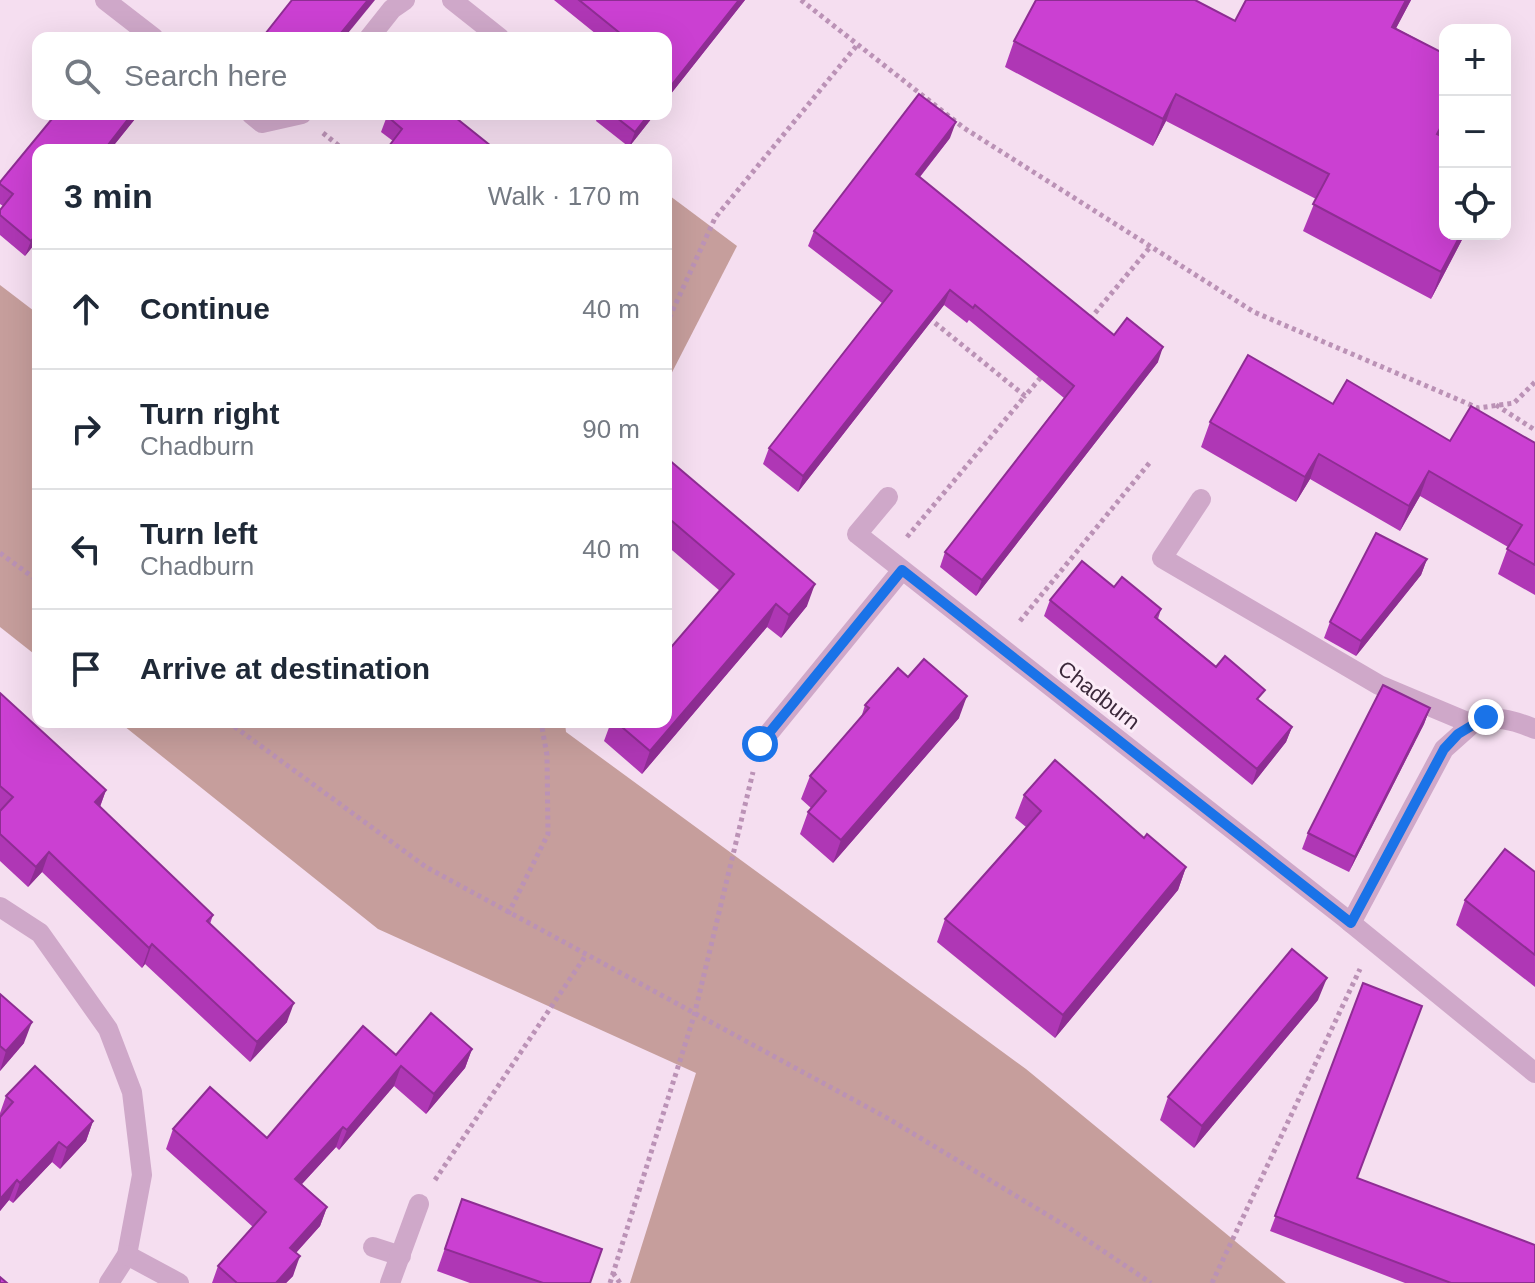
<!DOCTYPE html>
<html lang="en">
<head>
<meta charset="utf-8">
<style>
	body { margin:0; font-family:Arial,sans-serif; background:#f6f6f7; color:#1f2937 }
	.controls { position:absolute; right:24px; top:24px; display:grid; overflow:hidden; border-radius:16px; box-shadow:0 8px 32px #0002 }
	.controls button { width:72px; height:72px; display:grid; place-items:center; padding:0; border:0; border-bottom:2px solid #e0e1e3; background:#fff; color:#1f2937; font:40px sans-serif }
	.stop { position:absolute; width:24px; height:24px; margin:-18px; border:6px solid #1a73e8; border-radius:50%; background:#fff }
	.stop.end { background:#1a73e8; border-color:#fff; box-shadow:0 2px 8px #0008 }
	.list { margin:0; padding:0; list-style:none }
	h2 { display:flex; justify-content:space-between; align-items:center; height:104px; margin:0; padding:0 32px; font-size:34px }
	h2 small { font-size:26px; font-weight:400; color:#747a83 }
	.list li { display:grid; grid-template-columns:52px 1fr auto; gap:24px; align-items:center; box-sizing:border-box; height:120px; padding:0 32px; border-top:2px solid #e0e1e3 }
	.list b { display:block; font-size:30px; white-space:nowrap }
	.list p { margin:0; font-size:26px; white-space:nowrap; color:#747a83 }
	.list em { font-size:26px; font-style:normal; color:#747a83 }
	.icon { flex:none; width:44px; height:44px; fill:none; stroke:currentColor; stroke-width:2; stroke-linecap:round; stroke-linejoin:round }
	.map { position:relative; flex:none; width:1535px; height:1283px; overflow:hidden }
	.search { position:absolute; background:#fff; box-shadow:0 8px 32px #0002; left:32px; top:32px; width:640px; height:88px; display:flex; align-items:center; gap:20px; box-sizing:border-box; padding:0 28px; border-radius:16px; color:#747a83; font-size:30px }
	.panel { position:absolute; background:#fff; box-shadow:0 8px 32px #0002; left:32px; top:144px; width:640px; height:584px; border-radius:16px }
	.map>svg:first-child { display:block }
</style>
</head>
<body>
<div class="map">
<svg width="1535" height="1283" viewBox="0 0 1535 1283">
	<rect width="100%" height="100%" fill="#f5def0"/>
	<g fill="#c69e9c">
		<path d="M666,193L737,246L666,384Z"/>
		<path d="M0,285L38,314V657L0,627Z"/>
		<path d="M119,722H565L566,732L1026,1069L1286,1283H630L696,1073L378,929Z"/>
	</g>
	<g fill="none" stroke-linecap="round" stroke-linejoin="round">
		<g stroke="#bb92b6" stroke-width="5" stroke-dasharray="4 4" stroke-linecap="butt">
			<path d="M801,0L964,128L1254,312L1478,408L1514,403L1535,382"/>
			<path d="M323,133L344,150"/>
			<path d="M1090,319L1151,246"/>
			<path d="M935,323L1025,396L1042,376"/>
			<path d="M666,325L715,218L858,44"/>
			<path d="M1496,405L1535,430"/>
			<path d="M907,537L1025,396"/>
			<path d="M0,553L38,581"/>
			<path d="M1020,621L1151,461"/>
			<path d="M228,722L426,867L889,1119L1069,1228L1151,1283"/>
			<path d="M508,914L548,834L547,755L541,722"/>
			<path d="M435,1180L586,955"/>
			<path d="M613,1273L620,1283"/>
			<path d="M610,1283L694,1016L753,772"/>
			<path d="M1212,1283L1360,969"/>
		</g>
		<g stroke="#cfa8c9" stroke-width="20">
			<path d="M105,0L154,38"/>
			<path d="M452,0L500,38"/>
			<path d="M369,38L392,9L405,0"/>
			<path d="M251,114L262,123L302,114"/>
			<path d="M888,497L857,534L1345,918L1535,1073"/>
			<path d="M1201,499L1162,558L1379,685L1472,724C1494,714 1513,720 1535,729"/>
			<path d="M760,744L902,570"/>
			<path d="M0,907L40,933L108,1029L132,1092L142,1175L127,1255L109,1283"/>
			<path d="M1351,923L1444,749L1472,724"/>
			<path d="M373,1247L401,1256"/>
			<path d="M127,1255L179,1283"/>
			<path d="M390,1283L419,1204"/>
		</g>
	</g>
	<g fill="#af37b5">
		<path d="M554,0H745L666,100V38H601Z"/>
		<path d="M1411,0L1396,28L1445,54V127L1440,136L1465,234L1431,299L1303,231L1316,199L1166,121L1153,146L1005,67L1014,41L1235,21Z"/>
		<path d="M56,114H139L25,256L0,235V210L3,206L0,204V182Z"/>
		<path d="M598,114H655L629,147L596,121Z"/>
		<path d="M387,116L496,150L393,141L381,132Z"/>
		<path d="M950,138L920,177L1114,335L1158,362L976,596L940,567L945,552L1064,398L969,320L967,323L944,305L798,492L763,464L769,448L882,303L808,246L814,231Z"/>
		<path d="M1333,404L1450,441L1535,443V595L1498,574L1508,547L1420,496L1400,531L1310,479L1296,502L1201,447L1210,422Z"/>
		<path d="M666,462L807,606L781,638L767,627L642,774L604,741L611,722H666L720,591L666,545Z"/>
		<path d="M1427,559L1421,575L1356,656L1324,638L1330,622Z"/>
		<path d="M1114,587L1161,609L1158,619L1292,727L1286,742L1252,785L1044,616L1050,600Z"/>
		<path d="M0,693L106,790L100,807L213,915L210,924L287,1022L250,1062L145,964L142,968L42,872L28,887L0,861Z"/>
		<path d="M865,705L959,718L833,863L800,834L808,812L811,808L801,799L810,776L861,718Z"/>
		<path d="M1430,708L1424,724L1349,872L1302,849L1308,833Z"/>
		<path d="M1024,795L1144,838L1186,867L1178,890L1055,1038L937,942L945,919L1026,827L1015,818Z"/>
		<path d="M1535,872V987L1456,925L1465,900Z"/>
		<path d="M1363,983L1357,1178L1535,1283H1405L1270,1231Z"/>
		<path d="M0,994L24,1043L0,1071Z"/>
		<path d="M1318,1000L1194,1148L1160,1120L1168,1097Z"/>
		<path d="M472,1049L465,1068L426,1114L394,1086L339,1150L336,1147L302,1184L327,1207L320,1226L296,1253L293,1276L286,1283H212L218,1266L253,1227L166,1149L173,1129L267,1138L396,1055Z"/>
		<path d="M6,1096L93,1121L86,1141L60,1169L52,1162L13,1203L9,1200L0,1211V1113Z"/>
		<path d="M462,1199L590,1283H470L437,1271Z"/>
	</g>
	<g fill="#8e2d93">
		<path d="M368,0H375L344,38H337Z"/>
		<path d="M739,0H745L666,100V92Z"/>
		<path d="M1406,0H1411L1383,53L1392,27Z"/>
		<path d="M1176,94L1166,121L1153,146L1163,119Z"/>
		<path d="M132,114H139L110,150H104Z"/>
		<path d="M649,114H655L629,147L635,132Z"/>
		<path d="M1445,119V127L1427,161L1437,134Z"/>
		<path d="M956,122L950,138L910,189L916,174Z"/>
		<path d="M38,232V240L25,256L31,241Z"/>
		<path d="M1461,234H1465L1431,299L1441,272Z"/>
		<path d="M950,290L944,305L798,492L803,476Z"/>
		<path d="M1163,347L1158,362L976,596L982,580Z"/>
		<path d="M1319,454L1310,479L1296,502L1305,477Z"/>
		<path d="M1429,471L1420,496L1400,531L1409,506Z"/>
		<path d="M1427,559L1421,575L1356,656L1361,641Z"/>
		<path d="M815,584L807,606L781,638L789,615Z"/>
		<path d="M776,604L767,627L642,774L650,751Z"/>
		<path d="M967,696L959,718L833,863L841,840Z"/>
		<path d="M1430,708L1424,724L1349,872L1355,857Z"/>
		<path d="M1292,727L1286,742L1252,785L1257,769Z"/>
		<path d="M106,790L99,809L95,802Z"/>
		<path d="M49,852L42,872L28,887L36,867Z"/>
		<path d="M1186,867L1178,890L1055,1038L1063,1015Z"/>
		<path d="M152,944L145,964L142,968L149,948Z"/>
		<path d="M1327,978L1318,1000L1194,1148L1202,1126Z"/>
		<path d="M294,1003L287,1022L250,1062L257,1042Z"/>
		<path d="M32,1022L24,1043L0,1071L6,1051Z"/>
		<path d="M472,1049L465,1068L426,1114L434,1094Z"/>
		<path d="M401,1066L394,1086L339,1150L347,1130Z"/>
		<path d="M93,1121L86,1141L60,1169L67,1148Z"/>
		<path d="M343,1127L336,1147L288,1199L295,1179Z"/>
		<path d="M59,1142L52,1162L13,1203L20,1183Z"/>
		<path d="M17,1180L9,1200L0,1211V1199Z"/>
		<path d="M327,1207L320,1226L283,1267L290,1248Z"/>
		<path d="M300,1256L293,1276L286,1283H276Z"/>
	</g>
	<g fill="#cb40d2" stroke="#8e2d93" stroke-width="2">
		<path d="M292,0H368L337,38H262Z"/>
		<path d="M579,0H739L666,92V38H626Z"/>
		<path d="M1036,0H1195L1235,21L1246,0H1406L1392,27L1445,54V119L1437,134L1445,138V234H1461L1441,272L1313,204L1329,174L1176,94L1163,119L1014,41Z"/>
		<path d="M919,94L956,122L916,174L1114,335L1127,318L1163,347L982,580L945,552L1074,386L975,305L973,308L950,290L803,476L769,448L892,291L814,231Z"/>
		<path d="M56,114H132L104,150H38V232L31,241L0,215V210L13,194L0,184V182Z"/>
		<path d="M388,114H451L496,150H386L402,129L387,116Z"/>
		<path d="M612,114H649L635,132Z"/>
		<path d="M1248,355L1333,404L1347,380L1450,441L1471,406L1535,443V565L1507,549L1522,525L1429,471L1409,506L1319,454L1305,477L1210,422Z"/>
		<path d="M668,459L815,584L789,615L776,604L650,751L616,722H666V653L734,574L666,516V462Z"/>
		<path d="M1376,533L1427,559L1361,641L1330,622Z"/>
		<path d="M1082,561L1114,587L1122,577L1161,609L1155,617L1216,667L1225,656L1265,690L1257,699L1292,727L1257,769L1050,600Z"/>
		<path d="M924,659L967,696L841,840L808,812L826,791L810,776L869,708L865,705L898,668L908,677Z"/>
		<path d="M1383,685L1430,708L1355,857L1308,833Z"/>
		<path d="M0,693L106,790L95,802L213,915L207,921L294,1003L257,1042L152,944L149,948L49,852L36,867L0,834V811L13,797L0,786Z"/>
		<path d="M1055,760L1144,838L1147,834L1186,867L1063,1015L945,919L1041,811L1024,795Z"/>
		<path d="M1505,849L1535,872V955L1465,900Z"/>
		<path d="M1292,949L1327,978L1202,1126L1168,1097Z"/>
		<path d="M1363,983L1422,1006L1357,1178L1535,1245V1283H1451L1275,1216Z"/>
		<path d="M0,994L32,1022L6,1051L0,1046Z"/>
		<path d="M431,1013L472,1049L434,1094L401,1066L347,1130L343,1127L295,1179L327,1207L290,1248L300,1256L276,1283H237L218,1266L266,1212L173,1129L210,1087L267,1138L363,1026L396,1055Z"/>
		<path d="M35,1066L93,1121L67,1148L59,1142L20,1183L17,1180L0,1199V1117L13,1102L6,1096Z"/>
		<path d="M462,1199L602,1249L590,1283H543L445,1249Z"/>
		<path d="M0,1277L7,1283H0Z"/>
	</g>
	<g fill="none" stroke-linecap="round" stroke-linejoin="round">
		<path stroke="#1a73e8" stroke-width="10" d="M760,744L902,570L1351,923L1444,749L1458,734L1486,717"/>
	</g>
	<g text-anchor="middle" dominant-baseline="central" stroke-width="6" stroke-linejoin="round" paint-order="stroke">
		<g font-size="22" fill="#3c293b" stroke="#fcecf8">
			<text transform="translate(1099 695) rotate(38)">Chadburn</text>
		</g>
	</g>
</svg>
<div class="controls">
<button>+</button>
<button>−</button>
<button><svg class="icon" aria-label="locate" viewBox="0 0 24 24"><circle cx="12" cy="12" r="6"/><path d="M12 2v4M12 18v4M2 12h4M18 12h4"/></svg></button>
</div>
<div class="stop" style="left:760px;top:744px"></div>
<div class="stop end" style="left:1486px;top:717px"></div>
<div class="search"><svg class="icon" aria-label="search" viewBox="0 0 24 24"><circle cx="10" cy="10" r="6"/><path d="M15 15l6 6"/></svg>Search here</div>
<section class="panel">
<h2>3 min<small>Walk · 170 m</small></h2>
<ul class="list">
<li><svg class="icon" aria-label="ahead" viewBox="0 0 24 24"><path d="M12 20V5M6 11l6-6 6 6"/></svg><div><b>Continue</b></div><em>40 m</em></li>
<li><svg class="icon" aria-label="right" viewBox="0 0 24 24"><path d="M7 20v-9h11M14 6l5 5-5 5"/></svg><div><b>Turn right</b><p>Chadburn</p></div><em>90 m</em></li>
<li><svg class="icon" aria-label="left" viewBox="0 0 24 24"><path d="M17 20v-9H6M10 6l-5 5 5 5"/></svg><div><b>Turn left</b><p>Chadburn</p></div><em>40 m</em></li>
<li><svg class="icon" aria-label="arrive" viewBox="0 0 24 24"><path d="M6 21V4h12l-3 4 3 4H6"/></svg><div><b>Arrive at destination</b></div></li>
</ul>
</section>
</div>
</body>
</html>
